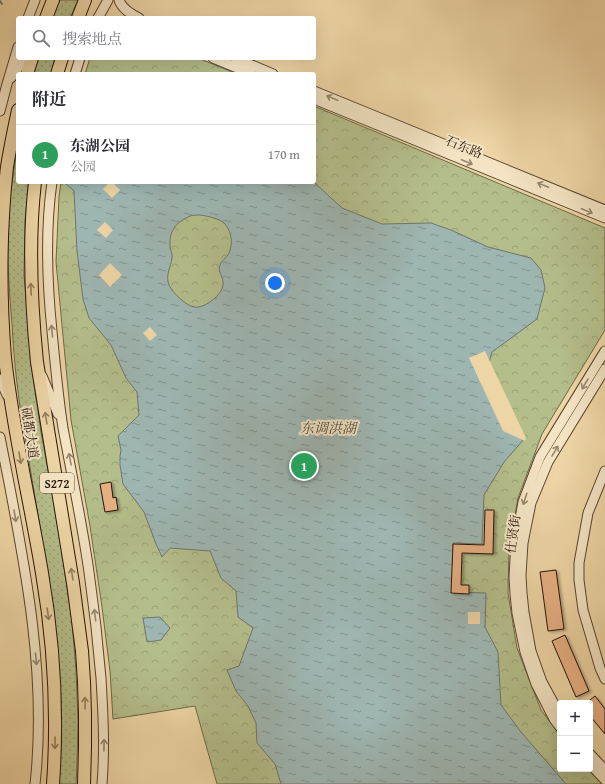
<!DOCTYPE html>
<html lang="zh">
<head>
<meta charset="utf-8">
<style>
	body { margin:0; font-family:"Gentium Book Plus","Noto Serif SC",serif; background:#f2f2f3; color:#2b2b33 }
	.controls { position:absolute; right:12px; bottom:12px; display:grid; overflow:hidden; border-radius:4px; box-shadow:0 4px 16px #0002 }
	.controls button { width:36px; height:36px; display:grid; place-items:center; padding:0; border:0; border-bottom:1px solid #e1e1e2; background:#fff; color:#2b2b33; font:20px sans-serif }
	.you { position:absolute; left:275px; top:283px; width:14px; height:14px; margin:-10px; border:3px solid #fff; border-radius:50%; background:#1a73e8; box-shadow:0 0 0 6px #1a73e833 }
	.badge { display:grid; place-items:center; width:26px; height:26px; border-radius:50%; background:#b45309; color:#fff; font-size:13px; font-weight:700 }
	.pin { position:absolute; translate:-50% -50%; border:2px solid #fff; box-shadow:0 1px 4px #0006 }
	.list { margin:0; padding:0; list-style:none }
	h2 { display:flex; justify-content:space-between; align-items:center; height:52px; margin:0; padding:0 16px; font-size:17px }
	h2 small { font-size:13px; font-weight:400; color:#7c7c81 }
	.list li { display:grid; grid-template-columns:26px 1fr auto; gap:12px; align-items:center; box-sizing:border-box; height:60px; padding:0 16px; border-top:1px solid #e1e1e2 }
	.list b { display:block; font-size:15px; white-space:nowrap }
	.list p { margin:0; font-size:13px; white-space:nowrap; color:#7c7c81 }
	.list em { font-size:13px; font-style:normal; color:#7c7c81 }
	.icon { flex:none; width:22px; height:22px; fill:none; stroke:currentColor; stroke-width:2; stroke-linecap:round; stroke-linejoin:round }
	.map { position:relative; flex:none; width:605px; height:784px; overflow:hidden }
	.search { position:absolute; background:#fff; box-shadow:0 4px 16px #0002; left:16px; top:16px; width:300px; height:44px; display:flex; align-items:center; gap:10px; box-sizing:border-box; padding:0 14px; border-radius:4px; color:#7c7c81; font-size:15px }
	.panel { position:absolute; background:#fff; box-shadow:0 4px 16px #0002; left:16px; top:72px; width:300px; height:112px; border-radius:4px }
	.map>svg:first-child { display:block }
</style>
</head>
<body>
<div class="map">
<svg width="605" height="784" viewBox="0 0 605 784">
	<defs>
		<pattern id="grass-dots" width="8" height="8" patternUnits="userSpaceOnUse"><rect width="8" height="8" fill="#b4be8a"/><path d="M2 2h.1M6 6h.1" fill="none" stroke="#9ba276" stroke-width="1.8" stroke-linecap="round"/></pattern>
		<pattern id="park-crowns" width="20" height="18" patternUnits="userSpaceOnUse"><rect width="20" height="18" fill="#b4be8a"/><path d="M2 6a3 3 0 1 1 6 0M12 15a3 3 0 1 1 6 0" fill="none" stroke="#9ba276"/></pattern>
		<pattern id="water-ripples" width="26" height="14" patternUnits="userSpaceOnUse"><rect width="26" height="14" fill="#9eb6b2"/><path d="M2 4q2-2 4 0t4 0M15 11q2-2 4 0t4 0" fill="none" stroke="#81938f"/></pattern>
		<filter id="shadow"><feDropShadow dx="2.5" dy="1.5" stdDeviation="1" flood-color="#0004"/></filter>
	</defs>
	<rect width="100%" height="100%" fill="#eed5a5"/>
	<filter id="stains"><feTurbulence type="fractalNoise" baseFrequency=".005" numOctaves="4"/><feColorMatrix values="0 0 0 0 .2 0 0 0 0 .09 0 0 0 0 .02 0 0 0 .5 -.17"/></filter>
	<radialGradient id="worn" r=".72"><stop offset=".6" stop-color="#630" stop-opacity="0"/><stop offset="1" stop-color="#630" stop-opacity=".3"/></radialGradient>
	<g fill="url(#grass-dots)" stroke="#6d6a49">
		<path d="M60,0H78L70,18H52Z"/>
		<path d="M38,58H55L51,74H34Z"/>
		<path d="M18,143V182H29L25,220L24,275L31,363L41,432L57,519L72,622L76,670L78,721L77,765L76,784H59C70,667 43,551 25,437C18,399 14,362 12,324C9,290 7,257 8,224C9,197 14,170 18,143Z"/>
	</g>
	<g fill="url(#park-crowns)" stroke="#6d6a49">
		<path d="M90,58H198L237,74H85Z"/>
		<path d="M314,106L605,228V330L542,434L518,498L509,547L508,593L517,648L541,710L560,735V769H590L605,784H217L195,706L113,719L110,671L102,607L90,526L71,420L56,262L59,197L61,182H314Z"/>
	</g>
	<g fill="url(#water-ripples)" stroke="#6e766e" fill-rule="evenodd">
		<path d="M314,181L318,186L342,208L382,224L431,223L451,230L488,247L531,258L541,270L545,288L537,319L492,352L489,363L525,438L504,462L484,495L482,544L453,543L452,592L486,593L485,627L498,652L501,705L521,732L566,784H281L275,764L257,743L256,723L248,706L236,691L227,670L239,666L253,628L238,617L236,591L221,578L210,551L170,548L162,557L156,544L144,512L123,484L120,465V456L121,450L118,436L139,415L137,392L126,378L111,345L89,318L83,299L77,251L74,191L66,184V182H314ZM200,215C207,216 217,218 223,222C231,229 233,241 230,250C229,257 222,259 220,265C216,273 228,279 221,291C217,298 203,309 194,307C185,305 173,293 169,285C165,275 171,267 172,258C173,254 170,250 170,246C169,232 175,223 188,217C191,215 196,215 200,215Z"/>
		<path d="M160,617L170,628L161,640L147,642L143,618Z"/>
	</g>
	<g fill="#eed5a5">
		<path d="M110,182H112L120,190L112,198L103,189Z"/>
		<path d="M105,222L113,230L106,238L97,230Z"/>
		<path d="M110,263L122,275L110,287L99,275Z"/>
		<path d="M150,327L157,335L150,341L143,333Z"/>
		<path d="M485,351L526,438L525,441L503,431L469,358Z"/>
		<rect x="468" y="612" width="12" height="12"/>
	</g>
	<g fill="none" stroke-linecap="round" stroke-linejoin="round">
		<path stroke="#6e766e" stroke-width="2" d="M0,1L2,4"/>
	</g>
	<g fill="#e6af82" stroke="#261508" filter="url(#shadow)">
		<path d="M111,482L113,498L116,497L118,510L105,512L100,484Z"/>
		<path d="M485,510H494L493,554L462,553L461,585H469V594L451,593L453,544L484,545Z"/>
		<path d="M556,570L564,629L548,631L540,572Z"/>
		<path d="M565,635L589,691L576,697L552,641Z"/>
		<path d="M595,696L605,709V734L590,716V700Z"/>
	</g>
	<g fill="none" stroke-linecap="round" stroke-linejoin="round">
		<defs>
			<g id="minor">
				<path d="M119,0C122,9 131,14 139,18"/>
				<path d="M28,18L35,0"/>
				<path d="M98,18L108,0"/>
				<path d="M213,58L252,74"/>
				<path d="M235,58L273,74"/>
				<path d="M75,74L80,58"/>
				<path d="M11,78L25,58"/>
				<path d="M314,91L605,210"/>
				<path d="M314,99L605,218"/>
				<path d="M0,111L7,84L18,47"/>
				<path d="M52,182C45,231 47,282 52,331C55,363 58,396 63,428C72,476 82,523 89,572C94,607 98,642 101,678C103,713 105,748 102,784"/>
				<path d="M42,376L58,414"/>
				<path d="M0,379L7,395"/>
				<path d="M0,437C22,550 48,668 35,784"/>
				<path d="M605,471L588,513L579,563V580L583,610L600,668L605,679"/>
				<path d="M560,715L542,682L531,651L524,612L522,593L521,575L523,543L531,503L548,462L605,369"/>
				<path d="M560,727L554,719L536,684L525,652L517,613L515,594L514,577L516,541L523,502L540,457L605,351"/>
				<path d="M590,754L605,770"/>
				<path d="M590,764L605,780"/>
			</g>
			<g id="major">
				<path d="M46,18L53,0"/>
				<path d="M78,18L85,0"/>
				<path d="M27,74L32,58"/>
				<path d="M57,74L62,58"/>
				<path d="M18,110C14,129 10,148 7,167C0,230 0,295 5,358C13,431 30,501 42,573C54,643 58,713 53,784"/>
				<path d="M35,182C28,242 31,302 37,362L73,583L82,651L84,682L85,714V747L84,784"/>
			</g>
		</defs>
		<use href="#minor" stroke="#58452f" stroke-width="11"/>
		<use href="#major" stroke="#261508" stroke-width="14"/>
		<use href="#minor" stroke="#f4e4c4" stroke-width="9"/>
		<use href="#major" stroke="#eed5a5" stroke-width="12"/>
	</g>
	<defs><path id="oneway-shaft" d="M-6 0H5M1.5-3L5.5 0L1.5 3" fill="none" stroke-width="1.6" stroke-linecap="round" stroke-linejoin="round"/></defs>
	<g stroke="#97876f">
		<use href="#oneway-shaft" transform="translate(332 98) rotate(-157)"/>
		<use href="#oneway-shaft" transform="translate(467 162) rotate(23)"/>
		<use href="#oneway-shaft" transform="translate(543 185) rotate(-158)"/>
		<use href="#oneway-shaft" transform="translate(587 211) rotate(22)"/>
		<use href="#oneway-shaft" transform="translate(52 331) rotate(-95)"/>
		<use href="#oneway-shaft" transform="translate(585 384) rotate(121)"/>
		<use href="#oneway-shaft" transform="translate(555 451) rotate(-59)"/>
		<use href="#oneway-shaft" transform="translate(70 459) rotate(-101)"/>
		<use href="#oneway-shaft" transform="translate(525 499) rotate(108)"/>
		<use href="#oneway-shaft" transform="translate(15 516) rotate(80)"/>
		<use href="#oneway-shaft" transform="translate(95 615) rotate(-97)"/>
		<use href="#oneway-shaft" transform="translate(36 659) rotate(85)"/>
		<use href="#oneway-shaft" transform="translate(104 745) rotate(-89)"/>
	</g>
	<g stroke="#947f5e">
		<use href="#oneway-shaft" transform="translate(31 289) rotate(-92)"/>
		<use href="#oneway-shaft" transform="translate(46 418) rotate(-99)"/>
		<use href="#oneway-shaft" transform="translate(20 458) rotate(80)"/>
		<use href="#oneway-shaft" transform="translate(72 574) rotate(-99)"/>
		<use href="#oneway-shaft" transform="translate(48 614) rotate(82)"/>
		<use href="#oneway-shaft" transform="translate(85 703) rotate(-91)"/>
		<use href="#oneway-shaft" transform="translate(55 743) rotate(91)"/>
	</g>
	<g text-anchor="middle" dominant-baseline="central" stroke-width="4" stroke-linejoin="round" paint-order="stroke">
		<rect fill="#f4e4c4" stroke="#645340" stroke-width="1" x="40" y="473" width="34" height="20" rx="3"/>
		<g font-size="12" font-weight="bold" fill="#261508">
			<text x="57" y="483">S272</text>
		</g>
		<g font-size="13" fill="#261508" stroke="#f4e4c4">
			<text transform="translate(464 147) rotate(22)">石东路</text>
			<text transform="translate(30 433) rotate(81)">砚都大道</text>
			<text transform="translate(513 534) rotate(-82)">仕贤街</text>
		</g>
		<g font-size="14" font-style="italic" fill="#504d44" stroke="#f4e4c4">
			<text x="328" y="428">东调洪湖</text>
		</g>
	</g>
	<rect width="100%" height="100%" filter="url(#stains)"/>
	<rect width="100%" height="100%" fill="url(#worn)"/>
</svg>
<div class="controls">
<button>+</button>
<button>−</button>
</div>
<div class="you"></div>
<div class="pin badge" style="left:304px;top:466px;background:#2e9e5b">1</div>
<div class="search"><svg class="icon" aria-label="search" viewBox="0 0 24 24"><circle cx="10" cy="10" r="6"/><path d="M15 15l6 6"/></svg>搜索地点</div>
<section class="panel">
<h2>附近<small></small></h2>
<ul class="list">
<li><span class="badge" style="background:#2e9e5b">1</span><div><b>东湖公园</b><p>公园</p></div><em>170 m</em></li>
</ul>
</section>
</div>
</body>
</html>
